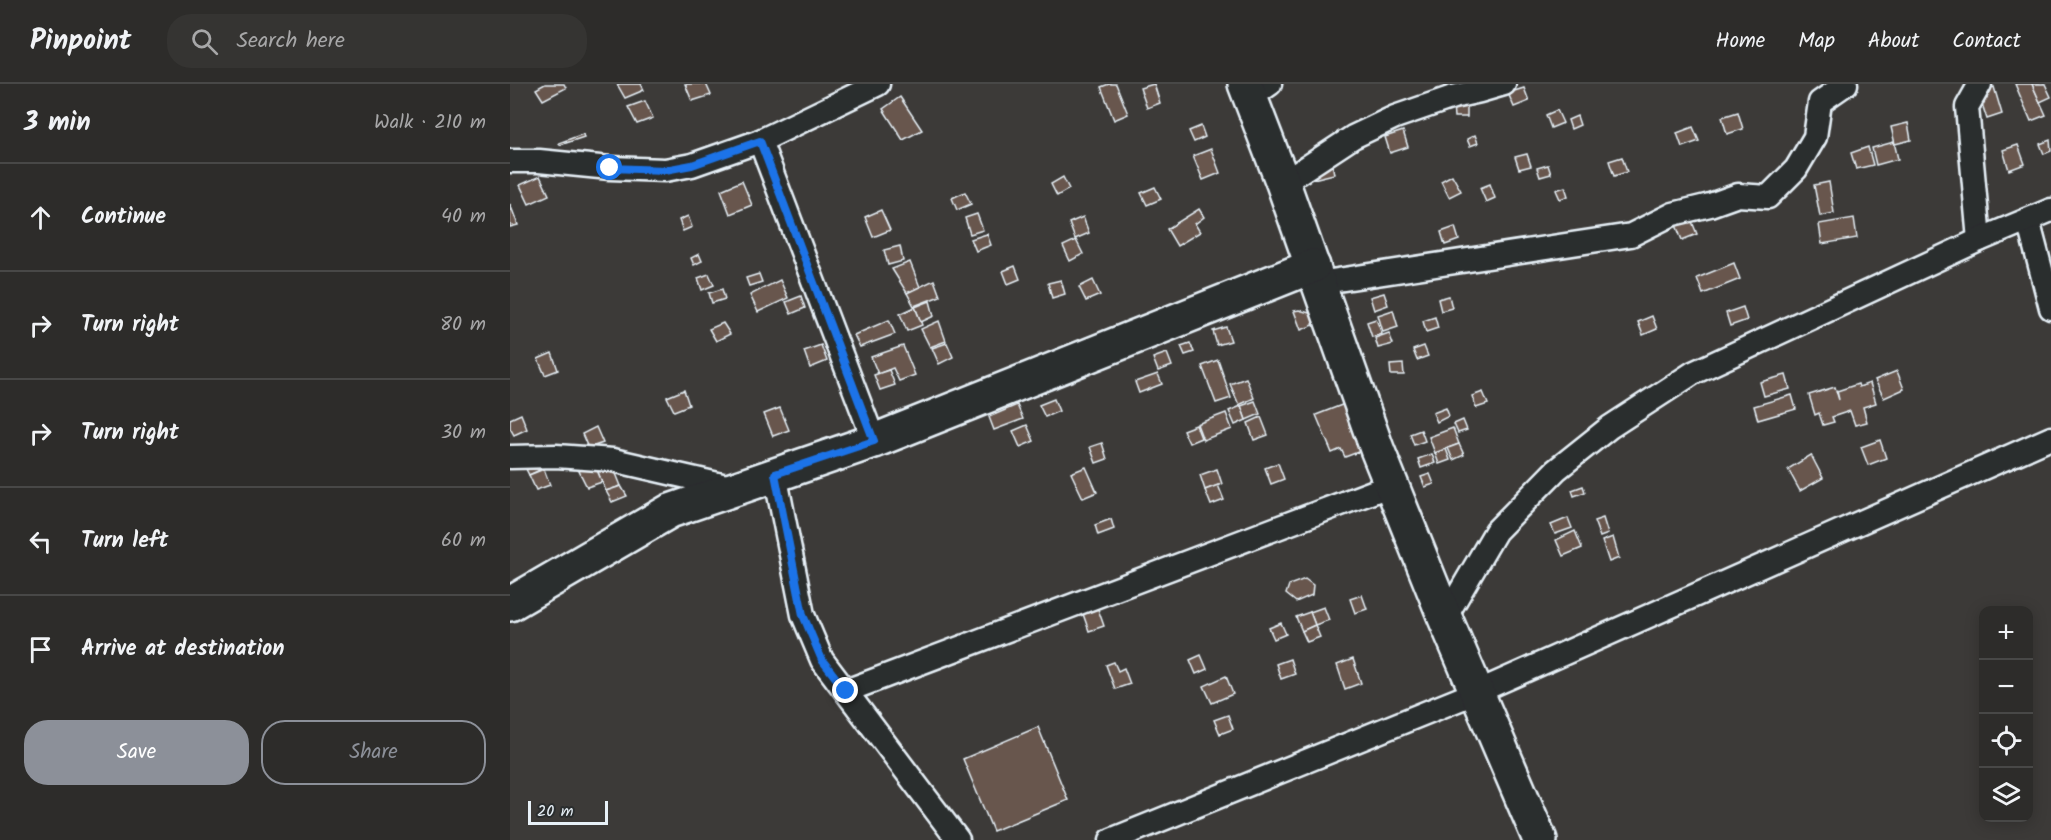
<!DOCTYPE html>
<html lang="en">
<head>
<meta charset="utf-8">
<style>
	body { margin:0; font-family:Kalam,sans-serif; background:#353432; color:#f1f3f6 }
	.controls { position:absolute; right:18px; bottom:18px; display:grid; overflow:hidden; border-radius:12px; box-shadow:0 3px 15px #0003 }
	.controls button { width:54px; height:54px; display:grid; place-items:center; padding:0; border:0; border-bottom:2px solid #484847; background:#2d2c2a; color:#f1f3f6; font:30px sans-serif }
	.scale { position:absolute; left:18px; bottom:15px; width:80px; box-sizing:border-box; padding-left:6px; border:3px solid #e8f1f8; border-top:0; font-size:16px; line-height:21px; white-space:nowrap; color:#e8f1f8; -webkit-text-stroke:4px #2a2d2e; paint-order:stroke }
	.stop { position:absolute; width:18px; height:18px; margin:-14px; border:4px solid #1a73e8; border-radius:50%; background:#fff }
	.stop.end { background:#1a73e8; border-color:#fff; box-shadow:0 2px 6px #0008 }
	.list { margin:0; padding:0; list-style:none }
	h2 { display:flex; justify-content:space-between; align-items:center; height:78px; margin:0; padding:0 24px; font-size:26px }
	h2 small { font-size:20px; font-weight:400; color:#a7a7a8 }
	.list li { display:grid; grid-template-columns:39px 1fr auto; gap:18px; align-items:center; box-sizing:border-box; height:108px; padding:0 24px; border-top:2px solid #484847 }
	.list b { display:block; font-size:22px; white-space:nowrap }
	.list em { font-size:20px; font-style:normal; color:#a7a7a8 }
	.actions { display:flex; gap:12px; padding:18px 24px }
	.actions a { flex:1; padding:14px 0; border:2px solid #8c9099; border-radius:24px; text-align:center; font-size:21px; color:#8c9099 }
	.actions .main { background:#8c9099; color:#fff }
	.icon { flex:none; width:33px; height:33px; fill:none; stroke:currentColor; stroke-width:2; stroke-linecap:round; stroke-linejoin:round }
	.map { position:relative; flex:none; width:1541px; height:756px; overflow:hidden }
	header { display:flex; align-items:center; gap:36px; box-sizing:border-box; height:84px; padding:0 30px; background:#2d2c2a; border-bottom:2px solid #484847 }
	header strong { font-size:28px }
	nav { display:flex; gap:33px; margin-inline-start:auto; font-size:21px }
	.search { width:420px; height:54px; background:#353432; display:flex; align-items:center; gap:15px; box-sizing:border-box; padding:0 21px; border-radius:24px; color:#a7a7a8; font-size:22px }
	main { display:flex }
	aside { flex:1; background:#2d2c2a }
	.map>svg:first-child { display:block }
</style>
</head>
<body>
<header>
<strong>Pinpoint</strong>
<div class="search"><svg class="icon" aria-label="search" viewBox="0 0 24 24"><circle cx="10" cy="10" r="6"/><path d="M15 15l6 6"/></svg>Search here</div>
<nav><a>Home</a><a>Map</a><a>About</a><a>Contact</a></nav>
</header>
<main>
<aside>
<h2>3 min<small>Walk · 210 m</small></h2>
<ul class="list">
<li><svg class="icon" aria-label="ahead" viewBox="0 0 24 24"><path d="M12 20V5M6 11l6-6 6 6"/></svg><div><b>Continue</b></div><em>40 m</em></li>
<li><svg class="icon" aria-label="right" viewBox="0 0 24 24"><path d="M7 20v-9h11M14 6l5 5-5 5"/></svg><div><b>Turn right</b></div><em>80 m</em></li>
<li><svg class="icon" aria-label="right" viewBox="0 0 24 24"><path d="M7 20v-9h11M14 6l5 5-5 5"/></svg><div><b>Turn right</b></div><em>30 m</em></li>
<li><svg class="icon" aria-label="left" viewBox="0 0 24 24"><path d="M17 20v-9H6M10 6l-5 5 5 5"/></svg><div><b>Turn left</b></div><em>60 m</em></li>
<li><svg class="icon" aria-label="arrive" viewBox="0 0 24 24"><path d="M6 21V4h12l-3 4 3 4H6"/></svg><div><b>Arrive at destination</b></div></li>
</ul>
<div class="actions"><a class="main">Save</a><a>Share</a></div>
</aside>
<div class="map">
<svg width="1541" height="756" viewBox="0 0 1541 756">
	<rect width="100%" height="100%" fill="#3c3a38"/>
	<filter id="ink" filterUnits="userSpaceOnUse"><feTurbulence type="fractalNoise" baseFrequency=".0167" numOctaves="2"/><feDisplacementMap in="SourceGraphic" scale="12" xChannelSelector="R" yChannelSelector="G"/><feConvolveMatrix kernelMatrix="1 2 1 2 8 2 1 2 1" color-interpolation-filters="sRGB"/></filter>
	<g filter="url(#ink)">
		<g fill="#67574e" stroke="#e8f1f8" stroke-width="1.5">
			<path d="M35,0H54L56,4L33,16L26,5Z"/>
			<path d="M107,0H131L134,6L115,14Z"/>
			<path d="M175,0H196L201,11L182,17Z"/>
			<path d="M599,0H606L618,30L604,36L591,3Z"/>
			<path d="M644,0L650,19L637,24L630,4Z"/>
			<path d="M1505,0H1522L1536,31L1521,37Z"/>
			<path d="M1522,0H1535L1541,13L1530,18Z"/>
			<path d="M1484,3L1492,30L1477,35L1468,8Z"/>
			<path d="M1014,4L1019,17L1004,23L998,9Z"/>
			<path d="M390,13L412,46L393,56L373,25Z"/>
			<path d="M135,17L143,34L127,40L118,23Z"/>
			<path d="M957,20V33H944L943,21Z"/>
			<path d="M1047,26L1053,39L1041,44L1036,31Z"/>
			<path d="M1228,28L1233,45L1217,50L1212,33Z"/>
			<path d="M1067,32L1070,41L1061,45L1058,36Z"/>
			<path d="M1398,39L1401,56L1385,60L1381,43Z"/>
			<path d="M691,42L695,53L684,58L679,47Z"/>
			<path d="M1183,43L1189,57L1172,63L1167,49Z"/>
			<path d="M893,47L898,63L880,69L875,53Z"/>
			<path d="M73,50L74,53L50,61L49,59Z"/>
			<path d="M965,51L968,59L960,62L957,55Z"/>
			<path d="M1540,56L1541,67L1534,70L1530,60Z"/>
			<path d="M1384,58L1388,75L1366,81L1362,64Z"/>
			<path d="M1508,61L1515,80L1499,86L1493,66Z"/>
			<path d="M1358,63L1363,81L1346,85L1341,69Z"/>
			<path d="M701,65L710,89L693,96L683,72Z"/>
			<path d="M1017,70L1021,82L1009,85L1005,73Z"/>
			<path d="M821,73L824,90L803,95L801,84Z"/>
			<path d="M1112,73L1117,88L1104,92L1099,77Z"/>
			<path d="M1038,81L1041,90L1030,93L1027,84Z"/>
			<path d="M942,91L951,107L939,113L931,97Z"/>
			<path d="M30,92L39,111L19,120L10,101Z"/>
			<path d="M553,93L559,105L547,112L541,100Z"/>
			<path d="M232,97L242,121L220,130L211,106Z"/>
			<path d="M1319,98L1324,129L1310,132L1304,101Z"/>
			<path d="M980,100L985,114L976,118L970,104Z"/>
			<path d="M645,103L651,115L637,121L631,109Z"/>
			<path d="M1055,103L1058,112L1050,115L1046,106Z"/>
			<path d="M455,108L461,120L447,126L442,114Z"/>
			<path d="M0,120L8,141L0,143Z"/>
			<path d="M689,125L694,133L685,140L690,148L667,162L657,145Z"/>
			<path d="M371,126L380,146L363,153L355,133Z"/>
			<path d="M467,130L473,146L460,150L455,134Z"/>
			<path d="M178,132L182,143L173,147L169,136Z"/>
			<path d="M573,133L579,149L565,155L559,139Z"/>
			<path d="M1344,134L1347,154L1312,160L1309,140Z"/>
			<path d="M1181,135L1187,150L1172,156L1166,141Z"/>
			<path d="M945,143L949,156L935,161L931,148Z"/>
			<path d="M477,150L481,161L466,167L461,155Z"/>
			<path d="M566,156L573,170L560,177L553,162Z"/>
			<path d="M390,162L393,177L378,181L374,166Z"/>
			<path d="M189,170L192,177L184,181L181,174Z"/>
			<path d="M400,178L410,203L397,209L382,185Z"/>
			<path d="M1224,179L1230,195L1193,210L1187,194Z"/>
			<path d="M505,182L510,195L498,200L493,187Z"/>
			<path d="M199,190L204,201L192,206L188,194Z"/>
			<path d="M249,190L252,198L239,202L236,194Z"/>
			<path d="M270,196L278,214L248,228L240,211Z"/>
			<path d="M424,196L430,212L404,222L397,209Z"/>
			<path d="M551,196L555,210L542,214L538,199Z"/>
			<path d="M583,196L590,211L576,217L569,203Z"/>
			<path d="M212,205L215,215L202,219L199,209Z"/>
			<path d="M874,209L878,221L864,226L860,213Z"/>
			<path d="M291,212L295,224L281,230L276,218Z"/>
			<path d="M939,212L942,224L931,227L928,215Z"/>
			<path d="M420,217L424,232L411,238L405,223Z"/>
			<path d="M405,223L412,241L397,247L390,230Z"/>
			<path d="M1233,223L1237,236L1220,242L1216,229Z"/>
			<path d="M789,226L803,230L806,240L791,246L784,227Z"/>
			<path d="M883,226L888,243L873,248L868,231Z"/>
			<path d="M1142,232L1147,245L1133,251L1128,238Z"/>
			<path d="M925,233L928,244L916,248L913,237Z"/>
			<path d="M866,235L872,250L862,253L857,238Z"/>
			<path d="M379,236L385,250L350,263L344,251Z"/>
			<path d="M429,237L436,257L420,263L411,245Z"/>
			<path d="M213,239L220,250L206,257L199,245Z"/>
			<path d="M716,243L721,257L707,261L703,247Z"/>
			<path d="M879,249L883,260L868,264L865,254Z"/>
			<path d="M437,259L443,273L429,280L422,264Z"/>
			<path d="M680,259L684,268L675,271L671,262Z"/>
			<path d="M311,261L317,277L300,284L294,267Z"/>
			<path d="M393,262L405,291L389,297L383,284L368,290L361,273Z"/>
			<path d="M914,262L918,272L907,276L903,266Z"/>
			<path d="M42,269L48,286L35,291L28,275Z"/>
			<path d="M657,269L662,282L648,287L643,274Z"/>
			<path d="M708,276L721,314L706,319L692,282Z"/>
			<path d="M893,280L894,291H881L880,281Z"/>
			<path d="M379,286L385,301L370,306L364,291Z"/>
			<path d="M1387,287L1394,305L1374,314L1365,296Z"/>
			<path d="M648,290L652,300L629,309L625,298Z"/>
			<path d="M1276,291L1280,305L1254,312L1250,298Z"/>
			<path d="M736,294L744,314L729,321L720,300Z"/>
			<path d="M1360,299L1366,319L1353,323L1357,338L1345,341L1340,327L1322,333L1324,338L1313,341L1309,329L1305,331L1299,311L1325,303L1329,316L1327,307L1348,300L1349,303Z"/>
			<path d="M174,306L179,321L164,327L157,313Z"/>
			<path d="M973,308L978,320L966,324L962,312Z"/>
			<path d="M1282,311L1286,325L1248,336L1244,322Z"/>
			<path d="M544,315L549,327L535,333L529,321Z"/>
			<path d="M745,317L750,330L736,336L731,322Z"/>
			<path d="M837,319L856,365L835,373L831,365L822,369L806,331Z"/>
			<path d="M507,321L513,335L484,346L479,333Z"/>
			<path d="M731,322L736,336L725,341L719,327Z"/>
			<path d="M270,324L279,346L263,352L254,330Z"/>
			<path d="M936,324L939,332L927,338L923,329Z"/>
			<path d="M716,329L722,345L693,356L687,340Z"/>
			<path d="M11,330L17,345L4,351L0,344V335Z"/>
			<path d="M751,333L758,351L744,356L738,339Z"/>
			<path d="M953,336L957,346L948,349L944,340Z"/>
			<path d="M517,341L524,357L510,363L503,347Z"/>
			<path d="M686,341L691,354L679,359L673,346Z"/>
			<path d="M86,343L93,359L78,364L72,350Z"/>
			<path d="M943,344L949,360L925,369L919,353Z"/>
			<path d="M911,346L915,357L904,361L900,350Z"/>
			<path d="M1370,356L1376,374L1358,381L1351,363Z"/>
			<path d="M592,359L597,375L586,379L580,363Z"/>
			<path d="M949,360L954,371L943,376L938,364Z"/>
			<path d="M936,365L940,376L929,380L925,369Z"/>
			<path d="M922,370L925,379L911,384L908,375Z"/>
			<path d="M1301,371L1313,394L1290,407L1278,385Z"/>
			<path d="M99,372L111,402L96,407L84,379Z"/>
			<path d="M12,377L45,379L19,391Z"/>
			<path d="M84,379L92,398L77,403L69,387Z"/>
			<path d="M768,379L774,395L761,400L755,384Z"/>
			<path d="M576,383L587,408L573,414L561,389Z"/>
			<path d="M34,385L40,401L26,406L19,391Z"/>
			<path d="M707,385L712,400L695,406L690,391Z"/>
			<path d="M920,390L924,400L915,403L911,393Z"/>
			<path d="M708,401L714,416L701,421L695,406Z"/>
			<path d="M111,402L117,412L102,418L96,407Z"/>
			<path d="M1073,402L1075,408L1064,412L1062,406Z"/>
			<path d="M1058,434L1062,444L1045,450L1041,441Z"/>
			<path d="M1093,434L1098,450L1090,453L1084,437Z"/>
			<path d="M601,435L604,445L588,451L585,441Z"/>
			<path d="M1065,447L1072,464L1053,472L1046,456Z"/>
			<path d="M1103,453L1109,474L1099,478L1092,457Z"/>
			<path d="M795,495L803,501L802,511L786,518L776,510L779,501Z"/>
			<path d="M852,511L857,525L845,529L840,515Z"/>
			<path d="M814,523L819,536L805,541L800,528Z"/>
			<path d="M588,525L594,542L579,547L573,530Z"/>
			<path d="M800,528L805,541L792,547L786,533Z"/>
			<path d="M771,539L776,550L764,555L759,544Z"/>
			<path d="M805,541L810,553L797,558L792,547Z"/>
			<path d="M691,571L697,585L686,590L680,576Z"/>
			<path d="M780,575L785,590L771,595L766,580Z"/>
			<path d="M843,575L851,599L835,605L827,581Z"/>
			<path d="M604,578L608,587L614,584L620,600L605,605L596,581Z"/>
			<path d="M716,592L723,610L702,619L694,602Z"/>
			<path d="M718,631L723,645L710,650L704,636Z"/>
			<path d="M528,643L558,716L483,747L453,675Z"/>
		</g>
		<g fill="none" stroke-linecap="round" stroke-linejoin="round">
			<defs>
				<g id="minor">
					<path d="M740,14L760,0"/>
					<path d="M0,77H29L100,84L155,86L182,81L250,57"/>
					<path d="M773,99L843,53L885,33L943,13L970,7L994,0"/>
					<path d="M1518,136L1541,224"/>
					<path d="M1469,156L1457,23L1470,0"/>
					<path d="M808,199L1121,151L1163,130L1200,121L1228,111L1258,113L1286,85L1305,53L1310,18L1336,0"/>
					<path d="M364,357L250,57L368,0"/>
					<path d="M0,373L46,372L103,376L225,404"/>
					<path d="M265,390L293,531L312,576L448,756"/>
					<path d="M935,534L986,447L1046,386L1100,343L1183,289L1469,156L1541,126"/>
					<path d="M336,607L881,401"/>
					<path d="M601,756L967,608L1541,354"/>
				</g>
				<g id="secondary">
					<path d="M735,0L773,99L867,365L935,534L1030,756"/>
					<path d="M0,520L160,427L364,357L803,182"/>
				</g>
			</defs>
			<use href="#minor" stroke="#e8f1f8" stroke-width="27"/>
			<use href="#secondary" stroke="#e8f1f8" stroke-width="38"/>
			<use href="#minor" stroke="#2a2d2e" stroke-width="22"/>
			<use href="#secondary" stroke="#2a2d2e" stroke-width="33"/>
		</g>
	</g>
	<g fill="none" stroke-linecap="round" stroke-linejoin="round" filter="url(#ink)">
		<path stroke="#1a73e8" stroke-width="8" d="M100,84L155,86L182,81L250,57L364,357L265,390L293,531L312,576L336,607"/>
	</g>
</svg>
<div class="controls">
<button>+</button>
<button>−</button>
<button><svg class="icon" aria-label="locate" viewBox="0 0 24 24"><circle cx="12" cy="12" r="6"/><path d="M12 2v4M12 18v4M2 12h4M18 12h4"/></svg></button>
<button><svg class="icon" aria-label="layers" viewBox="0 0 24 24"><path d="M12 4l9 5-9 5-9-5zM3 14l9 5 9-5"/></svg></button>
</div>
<div class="scale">20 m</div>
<div class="stop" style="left:100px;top:84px"></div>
<div class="stop end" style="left:336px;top:607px"></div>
</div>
</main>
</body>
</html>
